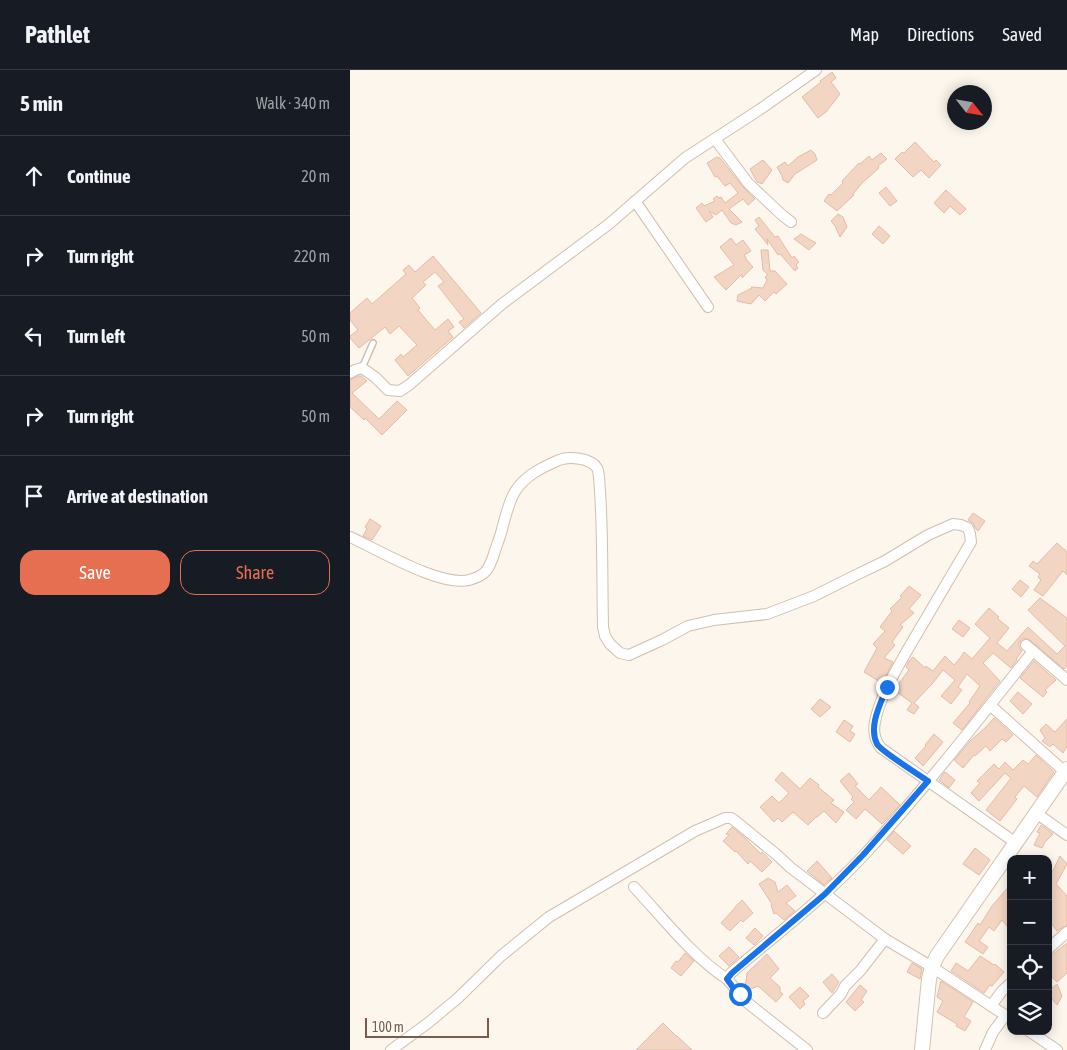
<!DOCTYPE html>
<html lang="en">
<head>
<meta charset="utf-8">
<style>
	body { margin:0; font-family:"Asap Condensed",sans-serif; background:#20242c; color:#f1f3f6 }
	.controls { position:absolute; right:15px; bottom:15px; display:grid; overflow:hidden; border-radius:10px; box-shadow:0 2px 12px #0003 }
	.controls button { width:45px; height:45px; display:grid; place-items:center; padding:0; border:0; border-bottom:1px solid #363941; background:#171b24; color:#f1f3f6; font:25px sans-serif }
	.compass { position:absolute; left:597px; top:15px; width:45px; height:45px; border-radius:50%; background:#171b24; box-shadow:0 2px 12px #0003; rotate:121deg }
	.scale { position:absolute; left:15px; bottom:12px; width:124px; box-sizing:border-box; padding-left:5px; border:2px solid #7a5c4d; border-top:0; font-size:14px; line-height:18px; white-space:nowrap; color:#7a5c4d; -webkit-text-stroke:4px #fffaf3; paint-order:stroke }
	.stop { position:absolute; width:15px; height:15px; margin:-11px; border:4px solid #1a73e8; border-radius:50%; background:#fff }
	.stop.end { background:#1a73e8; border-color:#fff; box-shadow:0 1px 5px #0008 }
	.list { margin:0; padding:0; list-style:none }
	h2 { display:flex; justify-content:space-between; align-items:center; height:65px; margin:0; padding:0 20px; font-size:21px }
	h2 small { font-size:16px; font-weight:400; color:#9ea1a6 }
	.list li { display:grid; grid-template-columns:32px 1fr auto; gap:15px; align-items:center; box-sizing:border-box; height:80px; padding:0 20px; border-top:1px solid #363941 }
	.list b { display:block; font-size:19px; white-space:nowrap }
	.list em { font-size:16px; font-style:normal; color:#9ea1a6 }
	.actions { display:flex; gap:10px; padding:15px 20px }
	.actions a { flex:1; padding:11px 0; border:1px solid #e76f51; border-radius:15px; text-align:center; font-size:18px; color:#e76f51 }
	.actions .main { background:#e76f51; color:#fff }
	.icon { flex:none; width:28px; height:28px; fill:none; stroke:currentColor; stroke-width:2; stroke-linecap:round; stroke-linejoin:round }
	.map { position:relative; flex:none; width:717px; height:980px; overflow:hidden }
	header { display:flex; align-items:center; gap:30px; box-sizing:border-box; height:70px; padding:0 25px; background:#171b24; border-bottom:1px solid #363941 }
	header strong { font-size:24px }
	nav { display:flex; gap:28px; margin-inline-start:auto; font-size:18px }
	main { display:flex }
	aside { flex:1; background:#171b24 }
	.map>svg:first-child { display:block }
</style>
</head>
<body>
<header>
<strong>Pathlet</strong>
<nav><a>Map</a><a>Directions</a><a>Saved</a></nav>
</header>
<main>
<aside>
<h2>5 min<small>Walk · 340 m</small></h2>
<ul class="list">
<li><svg class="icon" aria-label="ahead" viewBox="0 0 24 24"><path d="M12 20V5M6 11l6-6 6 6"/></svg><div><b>Continue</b></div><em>20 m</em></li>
<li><svg class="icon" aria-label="right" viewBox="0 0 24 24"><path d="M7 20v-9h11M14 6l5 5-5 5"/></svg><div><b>Turn right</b></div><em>220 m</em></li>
<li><svg class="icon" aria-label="left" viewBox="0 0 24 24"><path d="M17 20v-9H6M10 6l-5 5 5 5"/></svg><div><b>Turn left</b></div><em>50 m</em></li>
<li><svg class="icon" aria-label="right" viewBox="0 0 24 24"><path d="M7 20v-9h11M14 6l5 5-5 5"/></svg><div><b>Turn right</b></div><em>50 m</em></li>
<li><svg class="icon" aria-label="arrive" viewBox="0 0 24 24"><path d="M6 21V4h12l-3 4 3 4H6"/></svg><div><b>Arrive at destination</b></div></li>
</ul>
<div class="actions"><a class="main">Save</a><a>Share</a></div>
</aside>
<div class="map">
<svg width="717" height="980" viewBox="0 0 717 980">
	<rect width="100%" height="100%" fill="#fdf6ec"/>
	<g fill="#f3d5c3" stroke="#e6bba3">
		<path d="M482,2L486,8L481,12L490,24L476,42L468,48L452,27L471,12L470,11Z"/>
		<path d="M565,72L584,92L586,90L591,95L579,108L571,100L563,107L545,89L552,82L554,83Z"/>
		<path d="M461,80L465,84L467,90L445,104L438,113L433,110L432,106L427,97L435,92L438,96L448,87Z"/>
		<path d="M531,83L537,89L528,96L529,98L512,113L503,124L504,125L487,141L474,131L479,124L481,125L493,113L492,111L509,93L510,94L519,86L522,90Z"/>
		<path d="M367,87L370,88L393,117L405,129L398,135L393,129L379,139L392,152L386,155L381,153L372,140L366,145L359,141L363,147L356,152L346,138L352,133L354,136L365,131L363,129L367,126L369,128L371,127L375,133L388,123L380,113L375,116L367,106L365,107L357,93Z"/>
		<path d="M413,90L422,100L412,114L407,112L400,99Z"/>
		<path d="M536,117L547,131L540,136L529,123Z"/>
		<path d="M596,120L616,139L610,145L600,136L594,143L584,133Z"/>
		<path d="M488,144L493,147L497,157L490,167L485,156L481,151Z"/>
		<path d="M409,147L425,167L428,166L442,188L444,186L449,192L446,195L448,198L445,201L430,184L428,185L417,169L418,175L405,159L409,156L405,150Z"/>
		<path d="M529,156L540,166L533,174L522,164Z"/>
		<path d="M451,164L459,169L466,173L459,180L444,169Z"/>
		<path d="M381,168L386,175L393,170L401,181L394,185L396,188V189L403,197L392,208V204L376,220L364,207L384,195L370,177Z"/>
		<path d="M411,180H418L420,201H425L437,214L426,224L424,222L415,231L409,225L401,234L387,231L388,225L402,218L401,217L413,218L417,210L415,207L418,205L413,200Z"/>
		<path d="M83,186L131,243L114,258L109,252L114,249L88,216L94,212L85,202L73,212L76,215L62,228L70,238L68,240L85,260L98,249L104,257L98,261L103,267L58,306L45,290L51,284L53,287L67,275L49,256L40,264L35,257L9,278L0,268V266L8,260L0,250V243L17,228L22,234L56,204L53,200L59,195L65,202Z"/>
		<path d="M8,306H11L17,311L2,323L29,349L47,331L57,340L32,365L15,348L14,350L0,337V310Z"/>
		<path d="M623,443L635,451L628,461L626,459L623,453L618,450Z"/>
		<path d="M20,449L31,456L22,470L13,466L17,459L15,457Z"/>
		<path d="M707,473L717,482V505L713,501L693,526L684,520L691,510L688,507L690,504L679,496L683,491L687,494Z"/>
		<path d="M670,510L679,517L671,527L662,519Z"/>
		<path d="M559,516L571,525L559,539L564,543L550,555L553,557L542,572L545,575L534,588L543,592L532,613L514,602L527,578L523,574L535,561L530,557L542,541L540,539L552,527L550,526Z"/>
		<path d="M690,528L717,548V596L714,599L680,570L674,568L671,570L669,573V577L672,581L666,589L667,590L661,598L643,583L633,593L650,611L612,660L603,653L620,633L619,632L630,616L617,604L608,617L612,620L601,634L591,626L605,610L593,600L583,613L564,633L569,637L564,644L557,640L562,633L544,620L559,600L556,597L559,591L563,587L575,598L576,596L583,601L595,586L604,595L611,587L614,582L622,589L640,568L625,554L639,538L649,547L647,548L659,558L647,573L657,581L678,557L707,584L715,576L678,540Z"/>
		<path d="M609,550L620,558L613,567L602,559Z"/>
		<path d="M684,591L706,610L695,620L697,622L693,627L670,608Z"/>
		<path d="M668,622L682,634L673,644L660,631Z"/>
		<path d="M470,629L481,637L470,647L461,639Z"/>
		<path d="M644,648L663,665L656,672L652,669L640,681L636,676L625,686L624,685L613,698L604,690L621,670L635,658Z"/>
		<path d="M717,649V676L713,683L703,674L700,677L692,671L695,668L690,660L696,654L705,662Z"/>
		<path d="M494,650L503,656L500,661L505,664L500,672L486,662Z"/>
		<path d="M584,664L593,672L573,696L565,688L576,676L575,675Z"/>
		<path d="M686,685L704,702L687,727L674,716L665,727L667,729L650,751L636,740L661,708L655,703L629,731L621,723L630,713L627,711L644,694L649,699L655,692L663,700L673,690L678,694Z"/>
		<path d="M432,702L450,719L460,708L469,715L468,717L484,730L481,733L494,742L486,753L474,741L467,747H466L458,755L443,742L432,752L428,748L424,752L410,737L422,726L429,733L439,723L425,710Z"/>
		<path d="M595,702L605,710L599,718L589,710Z"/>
		<path d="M499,703L508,714L505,716L519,730L531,717L550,735L532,754L515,739L506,749L496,740L504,732L501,729L503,727L490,711Z"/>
		<path d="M691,755L703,764L695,772L692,778L684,775L690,763L687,762Z"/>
		<path d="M382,757L394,767L411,784L412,782L422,792L412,802L400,791L398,794L386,781L385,782L373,771L379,765L376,764Z"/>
		<path d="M544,761L561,776L553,784L537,770Z"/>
		<path d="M625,778L640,790L629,805L613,794Z"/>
		<path d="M710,786L717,794L706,814L717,826V855L713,857L707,861L698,849V843L702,841L698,835V811Z"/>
		<path d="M467,791L482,808L474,815L457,801Z"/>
		<path d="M418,808L425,812L428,822L437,815L446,826L436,833L445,841L434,850L426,843L424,844L421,835L422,834L409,814Z"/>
		<path d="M661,814V861L652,850L644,861L639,857L629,871L638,877L633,884L615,872L628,853L630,855L642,836Z"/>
		<path d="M392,830L403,843L393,852L391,850L380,861L371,853L385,838V837Z"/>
		<path d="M405,858L413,866L404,875L396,868Z"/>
		<path d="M717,873V903L707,912L698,903V888Z"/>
		<path d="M379,877L389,887L379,896L369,886Z"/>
		<path d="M335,883L344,891L331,906L321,898L326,891L328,892Z"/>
		<path d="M417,884L429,899L420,908L430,917V922L433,924L426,932L408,916L396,921L395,919L397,903Z"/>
		<path d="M630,886L644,895L645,894L654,902L642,916L640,915L634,923L601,901L606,893L618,901Z"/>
		<path d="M562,893L572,899L570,909L557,902Z"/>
		<path d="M482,904L489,912L482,923L473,912Z"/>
		<path d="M591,911L623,932L614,947L621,951L615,961L606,956L607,954L587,942L593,931L587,927Z"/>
		<path d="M707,914L712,926L707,935L698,924V921Z"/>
		<path d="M510,915L517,921L511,930L514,932L505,941L496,932Z"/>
		<path d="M450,917L459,926L453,931L455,934L450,939L439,927Z"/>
		<path d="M313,953L326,966H327L342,980H286Z"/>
	</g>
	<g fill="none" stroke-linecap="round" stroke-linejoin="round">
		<defs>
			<path id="service" d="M12,298L23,273"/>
			<g id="minor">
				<path d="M365,69L398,113L432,145L441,152"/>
				<path d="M285,131L358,237"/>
				<path d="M0,303L5,300L12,298L25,307L38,320L50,321L59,315L152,234L259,154L335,88L409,40L466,0"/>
				<path d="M0,467C29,480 90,517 119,510C126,508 132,506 136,501C140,496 142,490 144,484C146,477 149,470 151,463C155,449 158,432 166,420C176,405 193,397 209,390C219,386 241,388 247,398C250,404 249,414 250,421C253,466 252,511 253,557L255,566L260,574L270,583L279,585L312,570L338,556L364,550L417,544L464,526L504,506L535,491L578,465L603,454L611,455L618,458L620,464L621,472C600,507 579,543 558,579C545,602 530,626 525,652C523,661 525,671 531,678L666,773"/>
				<path d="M676,575L717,610"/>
				<path d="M640,635L715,702"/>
				<path d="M686,743L717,765"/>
				<path d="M284,817C313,848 342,886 377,909"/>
				<path d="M698,879L717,862"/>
				<path d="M641,936L652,921L661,913"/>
				<path d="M473,943L491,924L495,916L510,901L535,869"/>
				<path d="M679,961L707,980"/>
				<path d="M41,980L78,953L108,928L151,886L199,847L345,761L375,748H381L384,750L427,785L441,798L535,869L582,897L661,949"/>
				<path d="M457,980L394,930C389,922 383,916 377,909L381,903C426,865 474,828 514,785C574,720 628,650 683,581"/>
				<path d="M635,980L643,962L655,946"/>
			</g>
			<path id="secondary" d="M572,980L579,909L582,897L587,886L717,699"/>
		</defs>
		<use href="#service" stroke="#d1beb0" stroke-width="8"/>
		<use href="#minor" stroke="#d1beb0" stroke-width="12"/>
		<use href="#secondary" stroke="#d6c0b0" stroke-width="16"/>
		<use href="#service" stroke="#fff" stroke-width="5"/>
		<use href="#minor" stroke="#fff" stroke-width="10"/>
		<use href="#secondary" stroke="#fff" stroke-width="14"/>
	</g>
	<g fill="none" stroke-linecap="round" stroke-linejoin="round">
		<path stroke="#1a73e8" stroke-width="6" d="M390,924L384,919L377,909L382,903L475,824L513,785L578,711C569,705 531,681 527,674C518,656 531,633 537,617"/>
	</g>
</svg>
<div class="controls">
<button>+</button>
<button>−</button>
<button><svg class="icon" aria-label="locate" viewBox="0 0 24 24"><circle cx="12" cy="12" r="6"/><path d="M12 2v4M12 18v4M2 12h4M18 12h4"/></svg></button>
<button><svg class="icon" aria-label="layers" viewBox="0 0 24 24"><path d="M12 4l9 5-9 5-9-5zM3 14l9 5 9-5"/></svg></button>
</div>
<svg class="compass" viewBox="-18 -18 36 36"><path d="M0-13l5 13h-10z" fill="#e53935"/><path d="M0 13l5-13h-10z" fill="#9ea1a6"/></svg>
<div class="scale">100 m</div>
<div class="stop" style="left:390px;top:924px"></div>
<div class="stop end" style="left:537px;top:617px"></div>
</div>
</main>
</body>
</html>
